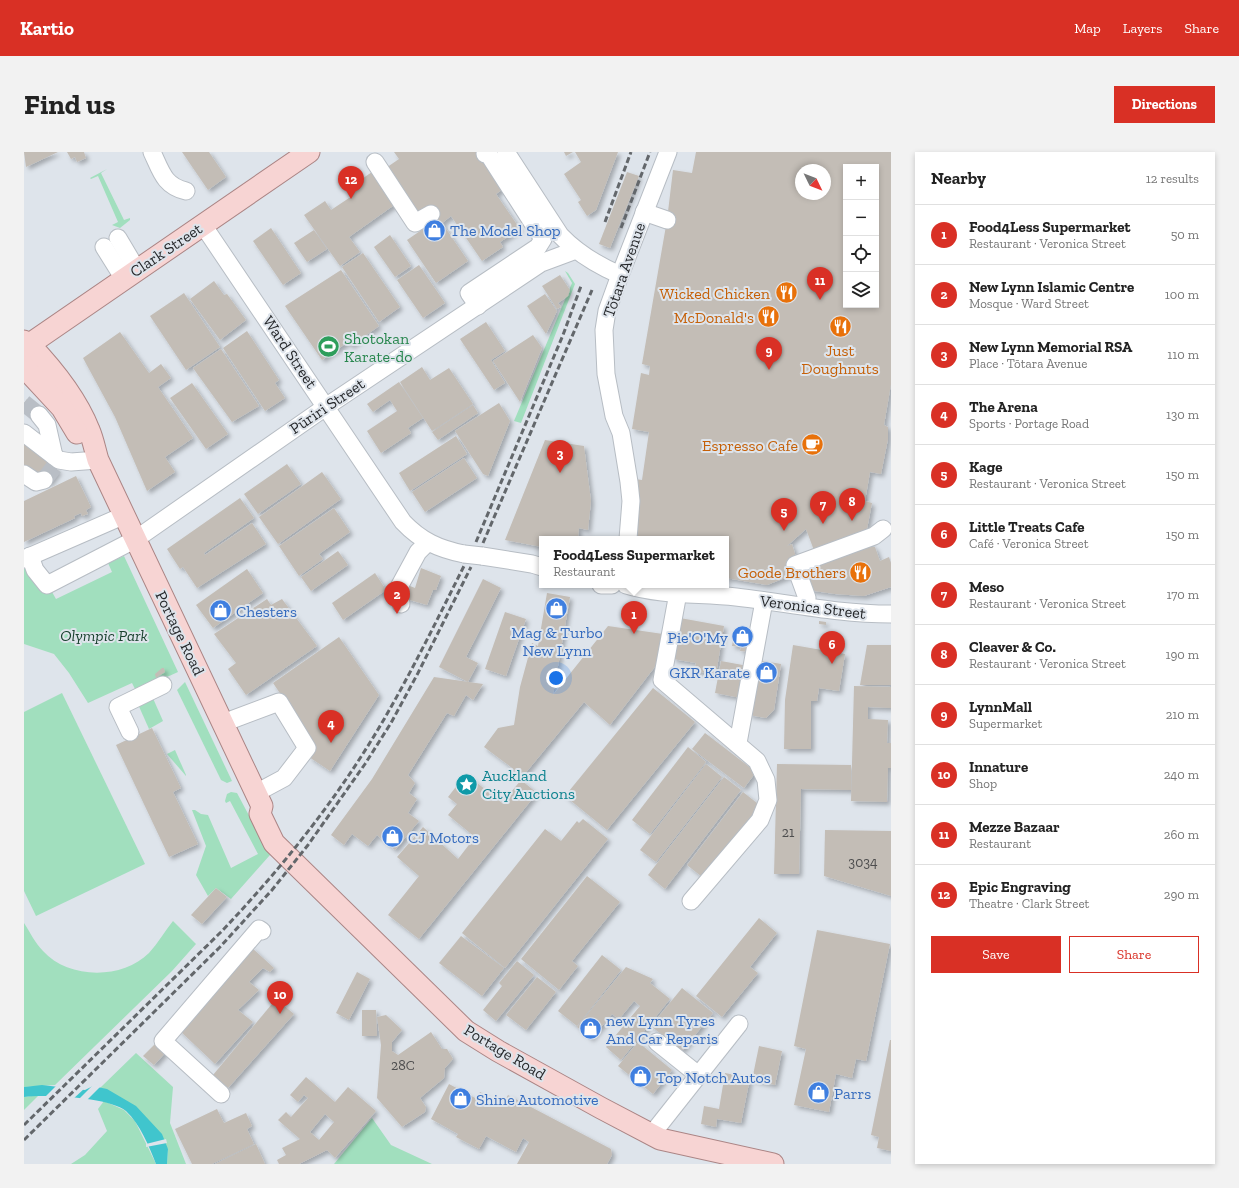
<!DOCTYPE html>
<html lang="en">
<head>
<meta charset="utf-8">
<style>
	body { margin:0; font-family:"Zilla Slab",serif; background:#f2f2f2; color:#222 }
	.controls { position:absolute; right:12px; top:12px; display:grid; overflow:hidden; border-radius:0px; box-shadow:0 2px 6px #0003 }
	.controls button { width:36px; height:36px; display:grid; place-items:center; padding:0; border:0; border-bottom:1px solid #e0e0e0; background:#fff; color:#222; font:20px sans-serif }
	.compass { position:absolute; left:771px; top:12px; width:36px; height:36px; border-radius:50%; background:#fff; box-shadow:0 2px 6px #0003; rotate:133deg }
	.you { position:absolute; left:532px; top:526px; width:14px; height:14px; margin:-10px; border:3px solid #fff; border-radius:50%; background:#1a73e8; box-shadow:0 0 0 6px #1a73e833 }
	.badge { display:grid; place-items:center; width:26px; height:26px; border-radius:50%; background:#d93025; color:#fff; font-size:13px; font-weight:700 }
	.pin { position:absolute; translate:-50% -33px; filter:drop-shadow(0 1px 2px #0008) }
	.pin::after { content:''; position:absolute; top:21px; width:14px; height:12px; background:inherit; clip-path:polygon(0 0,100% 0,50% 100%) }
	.popup { position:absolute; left:515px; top:384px; width:190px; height:52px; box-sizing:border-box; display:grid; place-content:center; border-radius:0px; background:#fff; filter:drop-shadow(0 1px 3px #0005); font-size:13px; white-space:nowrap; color:#767676 }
	.popup b { font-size:15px; color:#222 }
	.popup::after { content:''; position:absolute; left:50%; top:100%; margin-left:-8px; border:8px solid transparent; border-top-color:#fff }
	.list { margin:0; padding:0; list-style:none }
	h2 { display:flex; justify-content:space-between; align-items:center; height:52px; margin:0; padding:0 16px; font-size:17px }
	h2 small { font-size:13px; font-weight:400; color:#767676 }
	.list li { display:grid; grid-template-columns:26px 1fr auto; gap:12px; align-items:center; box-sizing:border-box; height:60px; padding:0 16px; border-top:1px solid #e0e0e0 }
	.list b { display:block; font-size:15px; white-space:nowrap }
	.list p { margin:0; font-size:13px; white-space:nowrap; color:#767676 }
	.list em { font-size:13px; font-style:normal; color:#767676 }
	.actions { display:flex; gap:8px; padding:12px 16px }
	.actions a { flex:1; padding:9px 0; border:1px solid #d93025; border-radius:0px; text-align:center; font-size:14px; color:#d93025 }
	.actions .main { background:#d93025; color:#fff }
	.icon { flex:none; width:22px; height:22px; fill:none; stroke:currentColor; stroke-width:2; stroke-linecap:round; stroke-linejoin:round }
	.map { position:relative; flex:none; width:867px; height:1012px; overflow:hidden; border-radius:0px }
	header { display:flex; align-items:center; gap:24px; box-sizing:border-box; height:56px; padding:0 20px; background:#d93025; color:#fff }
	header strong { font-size:19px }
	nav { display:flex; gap:22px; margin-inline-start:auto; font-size:14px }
	.intro { display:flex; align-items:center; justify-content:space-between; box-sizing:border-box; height:96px; padding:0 24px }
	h1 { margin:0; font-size:28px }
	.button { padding:10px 18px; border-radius:0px; background:#d93025; color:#fff; font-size:14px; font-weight:700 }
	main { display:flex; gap:24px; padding:0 24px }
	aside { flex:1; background:#fff; border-radius:0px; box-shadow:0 2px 6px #0003 }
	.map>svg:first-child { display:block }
</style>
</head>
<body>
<header>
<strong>Kartio</strong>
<nav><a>Map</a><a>Layers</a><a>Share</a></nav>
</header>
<div class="intro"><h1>Find us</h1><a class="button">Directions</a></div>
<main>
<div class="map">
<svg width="867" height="1012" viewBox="0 0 867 1012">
	<defs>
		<filter id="shadow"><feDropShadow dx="3" dy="3" stdDeviation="2" flood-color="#0004"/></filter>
	</defs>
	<rect width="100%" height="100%" fill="#dee4eb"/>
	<g fill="#a1dfbe">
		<path d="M83,17L77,21L100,68L106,66V68L96,76L88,73L94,70L74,24L67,27L66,26Z"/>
		<path d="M541,119L544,121L551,132L497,271L490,269L548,131Z"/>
		<path d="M100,404L154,520L112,539L108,531L64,551L45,521L30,502L0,492V417L4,416L17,438L28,440L32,447L88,420L84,411Z"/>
		<path d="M161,530L208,629L203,631L197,628L153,538Z"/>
		<path d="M38,541L121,712L12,764L0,739V560Z"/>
		<path d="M128,544L139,569L125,577L113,550Z"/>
		<path d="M151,598L162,623V624L143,602Z"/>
		<path d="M207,640L213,641L246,703L207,747L192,736L184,744L172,723L182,694L168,658H171L177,662L184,663L207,716L234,702L206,649L202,651L201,649L203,642Z"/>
		<path d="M149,769L172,792L148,819L31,933L0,935V771C6,780 11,791 19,799C44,827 98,828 125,801C134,791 141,779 149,769Z"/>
		<path d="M112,901L149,935L146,971L162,1012H143L144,997C129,981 97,939 76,936Z"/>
		<path d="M15,943L0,958V945Z"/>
		<path d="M80,949L100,958L111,969L132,1012H47L61,1003L83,979L74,957Z"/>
		<path d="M348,966L367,993L408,1012H310Z"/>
	</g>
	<path fill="#40c5cd" d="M18,933L61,938L69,934L83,937L112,954L138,982L144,997L143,1012H132C125,994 116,972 102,959C85,945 22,942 0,945V935Z"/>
	<g fill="#dee4eb">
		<path d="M70,932L77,934L62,949H53Z"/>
		<path d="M33,933L61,936L48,948L21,945Z"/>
		<path d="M142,987L143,991L122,995V992Z"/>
	</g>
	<g fill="#c3bdb6" fill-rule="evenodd" filter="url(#shadow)">
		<path d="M0,0H34L2,15Z"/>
		<path d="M43,0H60L62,6L53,10L51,5L47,7Z"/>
		<path d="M158,0H185L202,25L184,38Z"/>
		<path d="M370,0H460L483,34L472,42L496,77L476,90L479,95L458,109L427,64L418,71L444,109L412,131L383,88L415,66L406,53L390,64L359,18L375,7Z"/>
		<path d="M540,0H549L542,4Z"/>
		<path d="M551,0H594L572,58L563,64L554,50L557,48L540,22L557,10Z"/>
		<path d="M672,0H867V232L860,273L864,275V287L857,322L846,320L841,349L848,351L842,382L791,401L782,377L763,394L768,392L775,415L846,389L848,395H851L856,409L865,405L867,411V435L840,444L811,442L783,438L771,422L743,433L702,426V387H614L611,327L618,328L625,280L608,277L617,221L625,223L626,214L618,212L643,68L649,18L668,21ZM822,15H852V153H822ZM777,18H801V42H777Z"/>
		<path d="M351,18L373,51L325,85L336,100L316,114L280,63L301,49L307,58L328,44L323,37Z"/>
		<path d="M603,20L615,24L586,96L575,92Z"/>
		<path d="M247,76L277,121L259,133L229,89Z"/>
		<path d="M290,78L303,97L283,110L270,91Z"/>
		<path d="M366,83L387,114L371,125L350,95Z"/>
		<path d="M339,101L376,155L355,170L318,115Z"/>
		<path d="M395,113L421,151L399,166L373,128Z"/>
		<path d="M317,118L355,174L327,194L324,190L298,208L261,154Z"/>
		<path d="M536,123L546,138L544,144L534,151L537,155L533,157L518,134Z"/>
		<path d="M190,129L200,143L203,142L222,168L196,188L166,147Z"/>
		<path d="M160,141L196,195L162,218L126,164Z"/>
		<path d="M521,142L533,159L522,182L503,154Z"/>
		<path d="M462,170L481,199L467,208L481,231L470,238L436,187Z"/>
		<path d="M223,179L255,228L251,231L261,246L241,259L199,196Z"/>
		<path d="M96,180L125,221L137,212L147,226L134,235L169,286L141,305L151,320L123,339L91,265L59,206Z"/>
		<path d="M509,183L518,196L496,250L469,209Z"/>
		<path d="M197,197L235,254L208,270L169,216Z"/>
		<path d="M398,215L406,228L425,216L449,252L408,279L376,230Z"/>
		<path d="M375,230L399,266L384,276L387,281L357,301L343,279L373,259L366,248L349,260L343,252Z"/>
		<path d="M168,231L204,282L182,297L146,246Z"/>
		<path d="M3,247L18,259L12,267L0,257V251Z"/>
		<path d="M475,251L486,269L464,324L459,322L431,279Z"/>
		<path d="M449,253L454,261L414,288L408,280Z"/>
		<path d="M432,284L443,302L386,339L375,321Z"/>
		<path d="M521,288L560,294L567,349L564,378L555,376L554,387H518V395L481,388Z"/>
		<path d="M0,292L35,319L25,332L0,313Z"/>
		<path d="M440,306L453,326L401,360L388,340Z"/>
		<path d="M263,312L277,332L234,362L220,342Z"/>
		<path d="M298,320L317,347L254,392L235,365Z"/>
		<path d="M52,324L67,355L62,358L64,362L58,364L57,361L50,364L51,366L0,390V349Z"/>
		<path d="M216,346L230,366L180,401L181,403L228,371L242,392L173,436L159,415L156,417L143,397Z"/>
		<path d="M310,356L326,380L295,402L299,407L275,424L255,394Z"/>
		<path d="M314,399L324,413L287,439L277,425Z"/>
		<path d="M397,416L417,424L412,438H409L403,453L382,447L386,434L391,436Z"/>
		<path d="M223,417L239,441L189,476L172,453Z"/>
		<path d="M351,421L362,438L319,468L308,451Z"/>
		<path d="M459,427L477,436L442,505L454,511L444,530L415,515Z"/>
		<path d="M523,441L546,445L529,543L584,474L639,482L633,512L586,573L560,550L499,624L460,595L474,576L490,573L496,535L508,491L514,494Z"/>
		<path d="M243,447L247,453L258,447L293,494L222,543L204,517L212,511L190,482Z"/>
		<path d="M481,460L502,467L482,524L461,517Z"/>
		<path d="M656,466L700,474L692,522L670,519L672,511L649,507Z"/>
		<path d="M795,469L802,470V473L795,472Z"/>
		<path d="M711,476L729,478L726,500L716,499L717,495L708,494Z"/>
		<path d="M315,485L355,543L306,619L285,605L292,594L249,531Z"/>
		<path d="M769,493L821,502L815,539L795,536L793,549H787V597H760L761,548Z"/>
		<path d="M843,493H867V533H836Z"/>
		<path d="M734,508L757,512L750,558L742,566L725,563Z"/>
		<path d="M697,509L724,514L717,546L691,541Z"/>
		<path d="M138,516H140L141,520L132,526L131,522Z"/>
		<path d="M410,525L459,532L449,548L442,543L430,564L423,561L384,623L391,631L385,641L393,647L384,661L395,669L371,698L353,683L344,694L328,682L320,693L307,683L348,627Z"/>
		<path d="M830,534L867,535V556L844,555V567L864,568L863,591H867V616H864L863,650L827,649Z"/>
		<path d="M629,536L671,570L583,678L541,644Z"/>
		<path d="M128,576L157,636L149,640L174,692L145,705L92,593Z"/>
		<path d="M681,581L732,620L720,636L668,597Z"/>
		<path d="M664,595L682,610L626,682L608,668Z"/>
		<path d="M682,612L698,625L632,710L616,698Z"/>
		<path d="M753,612L827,613V638L777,637L775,722H750Z"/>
		<path d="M442,622L478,651L497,628L513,641L395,787L364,763L395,724L373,705L399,675L434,707L451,685L424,663L433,652L424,645Z"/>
		<path d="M700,625L717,638L641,737L624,723Z"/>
		<path d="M719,640L738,655L682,728L663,713Z"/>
		<path d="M559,667L584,687L481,816L438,781L521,677L537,689L553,669L555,671Z"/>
		<path d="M801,678L867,679V744L800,724Z"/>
		<path d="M563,724L596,750L548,809L554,814L535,838L497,807Z"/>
		<path d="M192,736L203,745L178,772L167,763Z"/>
		<path d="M735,766L753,781L726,815L734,821L698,865L672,844Z"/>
		<path d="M793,778L866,792L842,909L832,907L828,926L812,922L805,960L770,953L782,897L770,894Z"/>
		<path d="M437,784L480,816L458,844L415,811Z"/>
		<path d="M227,795L250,816L246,820L239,816L225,830L235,838L214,858L229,870L191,912L154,877Z"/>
		<path d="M578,803L597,818L553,874L534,859Z"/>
		<path d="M493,809L510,823L472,869L459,858L478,834L475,831Z"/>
		<path d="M602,815L629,827L626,831L646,847L597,908L582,895L616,854L610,849L595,867L588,862L567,887L553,875Z"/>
		<path d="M333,820L346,827L325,868L312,861Z"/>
		<path d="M513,825L532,840L502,878L482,863Z"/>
		<path d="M658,836L689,861L658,899L627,874Z"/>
		<path d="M252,847L270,862L204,936L189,923Z"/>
		<path d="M338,858H352L353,884H338Z"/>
		<path d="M362,863L378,878L368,890V899L374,903L407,880L418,897H423L429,907L421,916L420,926L396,946L402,955L401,960L378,975L353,946L357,893L353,865Z"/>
		<path d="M866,888H867V999L853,996L855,985L847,983Z"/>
		<path d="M614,890L648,918L629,942L594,914Z"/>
		<path d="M132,891L142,900L130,913L119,904Z"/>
		<path d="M735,894L758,899L751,933L728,928Z"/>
		<path d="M701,921L726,926L717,971L693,967L692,975L677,972L680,954L695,957Z"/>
		<path d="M282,925L311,950L324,935L352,959L311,1006L303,998L275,1012H255L253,1008L262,1003L258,996L276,987L254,968L262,960L267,965L284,946L280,943L274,950L266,943ZM301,962L310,970L295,988L286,980Z"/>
		<path d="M425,932L453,947L456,940L479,952L484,943L587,997L588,1003L583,1012H493L505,990L499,986L492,1000L462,984L455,997L432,985L434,982L407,967Z"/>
		<path d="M193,957L200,971L222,961L228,974L223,977L230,992L188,1012H168L151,977Z"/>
		<path d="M232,992L241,1012H191L205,1005Z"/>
	</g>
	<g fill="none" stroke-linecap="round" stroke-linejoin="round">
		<g stroke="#b9bec5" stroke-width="17" stroke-dasharray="17 8" stroke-linecap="butt">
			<path d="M0,251L15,263"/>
			<path d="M20,328L30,315"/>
		</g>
		<defs>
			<g id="minor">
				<path d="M128,0C137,19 140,34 162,39"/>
				<path d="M482,0L536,83C553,101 573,113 596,123"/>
				<path d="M351,10L391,71L407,62"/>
				<path d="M620,60L643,68"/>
				<path d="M179,73L379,370C397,389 415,397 440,402"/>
				<path d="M94,86L113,118"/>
				<path d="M80,95L100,127"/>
				<path d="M454,154L445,141L514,95L519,87L463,0L461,2"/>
				<path d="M15,263L23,273L30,304"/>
				<path d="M0,281L35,308L47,310L74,308"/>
				<path d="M0,322L12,330L20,328"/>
				<path d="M604,387L607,349L605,330L597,281L590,264L582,222L580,178L583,159L596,123L644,0"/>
				<path d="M6,404L11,418L23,433L112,387L303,254L517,111L552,98"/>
				<path d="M458,404L508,412L518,415"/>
				<path d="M0,407L101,363"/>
				<path d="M577,433H588"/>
				<path d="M602,433C637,444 676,441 712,445C765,451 813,462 867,462"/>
				<path d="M654,441L638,528L733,609L742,628L744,648L736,668L667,749"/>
				<path d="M783,446L771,413L850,384L859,377"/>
				<path d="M377,452L375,435L394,400L403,391"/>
				<path d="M199,571L255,550L283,596L260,626L232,641"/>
				<path d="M106,580L94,555L139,533"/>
				<path d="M714,591L740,449"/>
				<path d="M633,890L668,918"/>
				<path d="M197,942L139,889L235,777L238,779"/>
				<path d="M628,982L715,872"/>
			</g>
			<g id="major">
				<path d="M0,189L5,192C29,217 52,245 65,278C69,287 71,298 74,308L238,654L236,662L250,691L442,879L474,899L577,956L636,987L749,1012"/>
				<path d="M0,196L285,0"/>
				<path d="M0,215L38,256L53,281"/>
			</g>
		</defs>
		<use href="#minor" stroke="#b7bdc4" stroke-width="19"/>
		<use href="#major" stroke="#ab8585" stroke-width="23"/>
		<use href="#minor" stroke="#fff" stroke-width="17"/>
		<use href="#major" stroke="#f7d4d3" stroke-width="21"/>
		<g stroke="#63676b" stroke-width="3" stroke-dasharray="6 3" stroke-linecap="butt">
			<path d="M581,70L607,0"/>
			<path d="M597,76L626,0"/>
			<path d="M452,390L539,183L557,134"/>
			<path d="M459,391L568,138"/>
			<path d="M0,973L197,780C258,716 314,646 359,569C388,519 414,466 440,414"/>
			<path d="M0,988L196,795L248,738L284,693L341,612L367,571L394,521L447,415"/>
		</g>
		<defs>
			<path id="minor-bridge" d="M440,402L458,404"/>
		</defs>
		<use href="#minor-bridge" stroke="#b7bdc4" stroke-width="19" stroke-linecap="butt"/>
		<use href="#minor-bridge" stroke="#fff" stroke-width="17"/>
	</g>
	<defs>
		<symbol id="shop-disc" viewBox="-11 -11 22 22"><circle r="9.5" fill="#3f7fe0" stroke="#dee4eb"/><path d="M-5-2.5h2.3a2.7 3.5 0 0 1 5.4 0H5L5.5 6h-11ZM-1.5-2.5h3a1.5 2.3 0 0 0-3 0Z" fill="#fff"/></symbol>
		<symbol id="restaurant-disc" viewBox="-11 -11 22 22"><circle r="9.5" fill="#e8710a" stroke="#dee4eb"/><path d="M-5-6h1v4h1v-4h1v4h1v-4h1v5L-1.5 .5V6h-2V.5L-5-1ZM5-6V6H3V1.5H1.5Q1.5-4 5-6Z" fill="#fff"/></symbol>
		<symbol id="stadium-disc" viewBox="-11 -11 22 22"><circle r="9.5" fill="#2e9e5b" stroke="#dee4eb"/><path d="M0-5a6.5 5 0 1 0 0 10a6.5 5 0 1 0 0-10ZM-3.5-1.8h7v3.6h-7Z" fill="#fff"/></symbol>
		<symbol id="cafe-disc" viewBox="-11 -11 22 22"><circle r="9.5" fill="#e8710a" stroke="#dee4eb"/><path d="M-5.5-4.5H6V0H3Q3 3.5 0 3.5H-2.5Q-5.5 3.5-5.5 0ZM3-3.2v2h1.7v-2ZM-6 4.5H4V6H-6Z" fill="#fff"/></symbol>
		<symbol id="sight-disc" viewBox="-11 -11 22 22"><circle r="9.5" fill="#0f9aa8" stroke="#dee4eb"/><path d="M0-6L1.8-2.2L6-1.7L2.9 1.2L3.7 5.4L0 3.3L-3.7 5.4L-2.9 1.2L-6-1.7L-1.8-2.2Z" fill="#fff"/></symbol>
	</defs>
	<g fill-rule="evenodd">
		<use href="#shop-disc" x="398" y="66" width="25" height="25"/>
		<use href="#restaurant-disc" x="750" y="128" width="25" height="25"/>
		<use href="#restaurant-disc" x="732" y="152" width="25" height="25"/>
		<use href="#restaurant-disc" x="804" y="162" width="25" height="25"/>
		<use href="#stadium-disc" x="292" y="182" width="25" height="25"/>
		<use href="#cafe-disc" x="776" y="280" width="25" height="25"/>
		<use href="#restaurant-disc" x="824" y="408" width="25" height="25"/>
		<use href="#shop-disc" x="520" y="444" width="25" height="25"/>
		<use href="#shop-disc" x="184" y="446" width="25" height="25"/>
		<use href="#shop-disc" x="706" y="472" width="25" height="25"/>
		<use href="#shop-disc" x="730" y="508" width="25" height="25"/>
		<use href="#sight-disc" x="430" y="620" width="25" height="25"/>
		<use href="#shop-disc" x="356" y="672" width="25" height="25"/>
		<use href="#shop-disc" x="554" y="864" width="25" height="25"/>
		<use href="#shop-disc" x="604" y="912" width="25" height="25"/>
		<use href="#shop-disc" x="782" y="928" width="25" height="25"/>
		<use href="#shop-disc" x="424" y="934" width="25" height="25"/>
	</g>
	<g text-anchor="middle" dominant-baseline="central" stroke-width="4" stroke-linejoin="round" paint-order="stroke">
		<g font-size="14" fill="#4d4d4e">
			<text x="764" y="680">21</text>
			<text x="839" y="710">3034</text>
			<text x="379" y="913">28C</text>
		</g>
		<g font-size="16" fill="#366cbe" stroke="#dee4eb" text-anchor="start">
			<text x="426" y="78">The Model Shop</text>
			<text x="212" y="459">Chesters</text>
			<text x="533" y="480" text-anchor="middle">Mag &amp; Turbo<tspan x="533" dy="18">New Lynn</tspan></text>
			<text x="704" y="485" text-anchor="end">Pie'O'My</text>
			<text x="726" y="520" text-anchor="end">GKR Karate</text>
			<text x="384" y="685">CJ Motors</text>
			<text x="582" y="868">new Lynn Tyres<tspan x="582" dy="18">And Car Reparis</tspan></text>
			<text x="632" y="925">Top Notch Autos</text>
			<text x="810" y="941">Parrs</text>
			<text x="452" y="947">Shine Automotive</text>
		</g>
		<g font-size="16" fill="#26282b" stroke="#dee4eb">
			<text transform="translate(142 98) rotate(-34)">Clark Street</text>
			<text transform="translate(600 118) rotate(-71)">Tōtara Avenue</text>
			<text transform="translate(266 200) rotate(56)">Ward Street</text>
			<text transform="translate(303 254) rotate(-34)">Pūriri Street</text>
			<text transform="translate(789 455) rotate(7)">Veronica Street</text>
			<text transform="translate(156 481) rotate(64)">Portage Road</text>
			<text transform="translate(481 900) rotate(31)">Portage Road</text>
		</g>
		<g font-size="16" fill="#c56008" stroke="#dee4eb" text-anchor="end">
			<text x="746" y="141">Wicked Chicken</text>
			<text x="730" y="165">McDonald's</text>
			<text x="816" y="198" text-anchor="middle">Just<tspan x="816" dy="18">Doughnuts</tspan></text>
			<text x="774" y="293">Espresso Cafe</text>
			<text x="822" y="420">Goode Brothers</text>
		</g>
		<g font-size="16" fill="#27864d" stroke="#dee4eb" text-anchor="start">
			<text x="320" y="186">Shotokan<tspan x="320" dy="18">Karate-do</tspan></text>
		</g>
		<g font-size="16" font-style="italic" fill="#19412e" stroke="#dee4eb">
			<text x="80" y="483">Olympic Park</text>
		</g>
		<g font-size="16" fill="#0d838f" stroke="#dee4eb" text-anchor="start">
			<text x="458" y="623">Auckland<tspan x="458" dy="18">City Auctions</tspan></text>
		</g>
	</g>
</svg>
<div class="controls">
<button>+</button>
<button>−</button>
<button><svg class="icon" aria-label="locate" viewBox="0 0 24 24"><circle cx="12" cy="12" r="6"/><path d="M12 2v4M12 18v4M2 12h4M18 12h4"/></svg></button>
<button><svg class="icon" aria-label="layers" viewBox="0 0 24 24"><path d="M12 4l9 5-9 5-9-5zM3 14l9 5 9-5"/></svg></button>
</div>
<svg class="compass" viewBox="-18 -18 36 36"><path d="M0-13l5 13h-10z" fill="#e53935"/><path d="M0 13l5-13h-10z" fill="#767676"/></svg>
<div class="you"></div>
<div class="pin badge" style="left:610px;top:482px">1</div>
<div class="popup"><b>Food4Less Supermarket</b>Restaurant</div>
<div class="pin badge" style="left:373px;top:462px">2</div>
<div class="pin badge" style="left:536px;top:321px">3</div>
<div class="pin badge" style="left:307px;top:591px">4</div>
<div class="pin badge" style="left:760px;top:379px">5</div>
<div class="pin badge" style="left:808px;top:512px">6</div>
<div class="pin badge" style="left:799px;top:372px">7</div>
<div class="pin badge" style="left:828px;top:369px">8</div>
<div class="pin badge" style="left:745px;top:218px">9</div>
<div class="pin badge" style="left:256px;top:862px">10</div>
<div class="pin badge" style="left:796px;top:148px">11</div>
<div class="pin badge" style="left:327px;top:47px">12</div>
</div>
<aside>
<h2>Nearby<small>12 results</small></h2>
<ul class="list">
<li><span class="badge">1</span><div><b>Food4Less Supermarket</b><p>Restaurant · Veronica Street</p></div><em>50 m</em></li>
<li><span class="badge">2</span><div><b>New Lynn Islamic Centre</b><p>Mosque · Ward Street</p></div><em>100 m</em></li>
<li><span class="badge">3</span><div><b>New Lynn Memorial RSA</b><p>Place · Tōtara Avenue</p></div><em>110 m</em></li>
<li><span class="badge">4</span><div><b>The Arena</b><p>Sports · Portage Road</p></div><em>130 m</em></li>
<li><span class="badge">5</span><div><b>Kage</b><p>Restaurant · Veronica Street</p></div><em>150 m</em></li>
<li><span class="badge">6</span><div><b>Little Treats Cafe</b><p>Café · Veronica Street</p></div><em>150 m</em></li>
<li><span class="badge">7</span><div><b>Meso</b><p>Restaurant · Veronica Street</p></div><em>170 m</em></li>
<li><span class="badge">8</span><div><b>Cleaver &amp; Co.</b><p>Restaurant · Veronica Street</p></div><em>190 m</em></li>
<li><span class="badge">9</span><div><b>LynnMall</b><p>Supermarket</p></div><em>210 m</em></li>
<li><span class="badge">10</span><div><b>Innature</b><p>Shop</p></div><em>240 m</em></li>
<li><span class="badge">11</span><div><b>Mezze Bazaar</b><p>Restaurant</p></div><em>260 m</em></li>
<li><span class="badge">12</span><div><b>Epic Engraving</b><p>Theatre · Clark Street</p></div><em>290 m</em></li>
</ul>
<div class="actions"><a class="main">Save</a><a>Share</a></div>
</aside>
</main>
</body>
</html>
